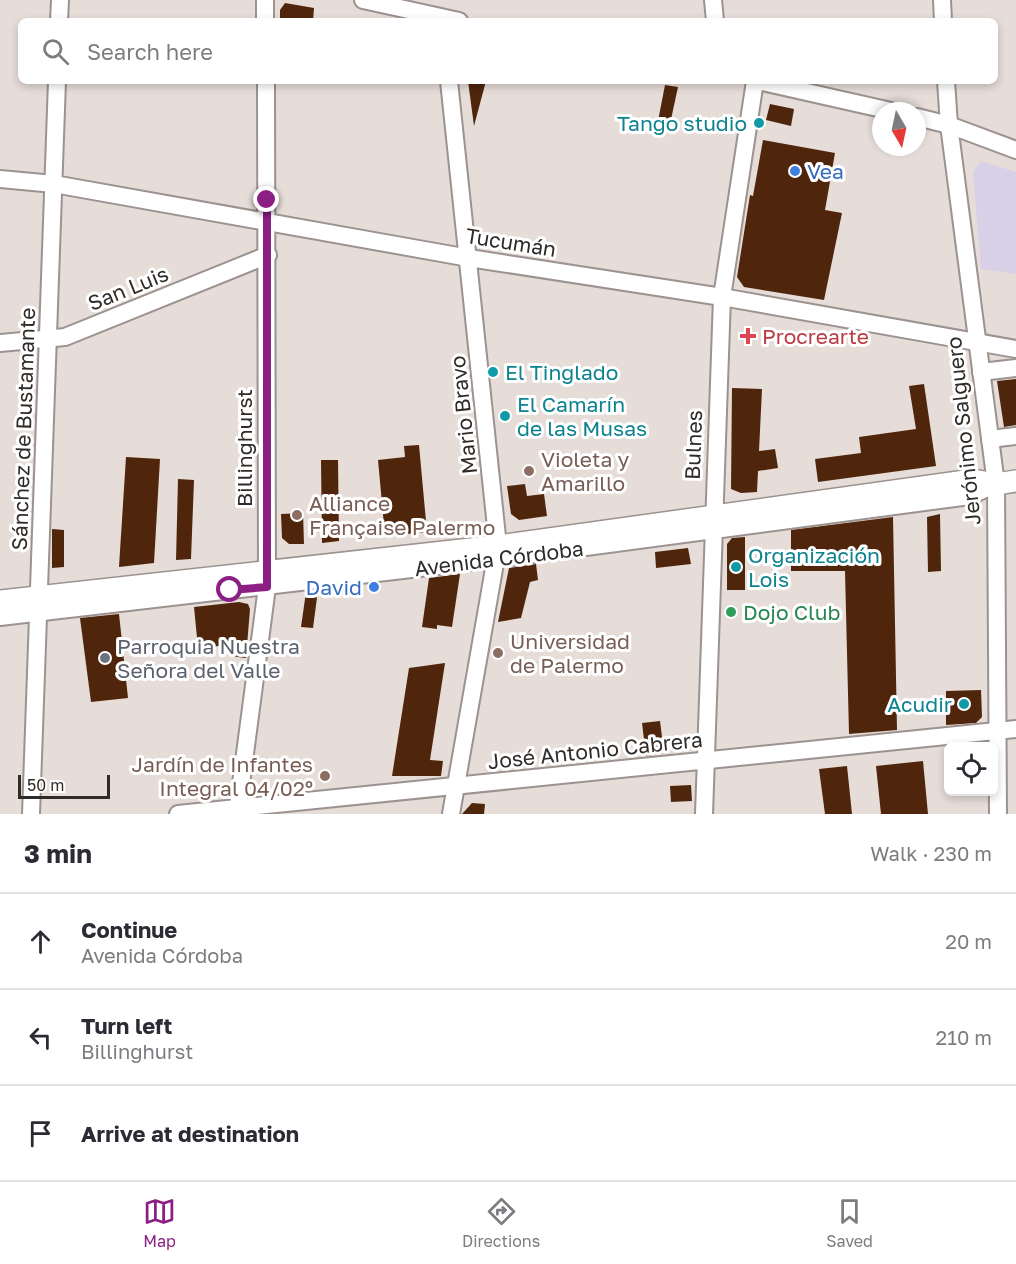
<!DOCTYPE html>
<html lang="en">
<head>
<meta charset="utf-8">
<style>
	body { margin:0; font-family:"Golos Text",sans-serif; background:#f7f7f7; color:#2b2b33 }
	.controls { position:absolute; right:18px; bottom:18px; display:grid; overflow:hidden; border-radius:9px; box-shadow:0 3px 9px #0003 }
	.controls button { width:54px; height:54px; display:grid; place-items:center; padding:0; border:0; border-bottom:2px solid #e1e1e2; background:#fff; color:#2b2b33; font:30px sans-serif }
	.compass { position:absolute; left:872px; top:102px; width:54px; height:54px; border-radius:50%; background:#fff; box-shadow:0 3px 9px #0003; rotate:171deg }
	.scale { position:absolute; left:18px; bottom:15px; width:92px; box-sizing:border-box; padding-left:6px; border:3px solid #2f2b29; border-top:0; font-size:16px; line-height:21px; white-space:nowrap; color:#2f2b29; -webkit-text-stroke:4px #fff; paint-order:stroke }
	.stop { position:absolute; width:18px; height:18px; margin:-14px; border:4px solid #8c1f83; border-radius:50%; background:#fff }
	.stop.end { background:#8c1f83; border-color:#fff; box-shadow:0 2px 6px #0008 }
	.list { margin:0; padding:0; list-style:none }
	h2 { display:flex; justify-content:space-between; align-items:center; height:78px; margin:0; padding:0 24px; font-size:26px }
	h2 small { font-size:20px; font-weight:400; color:#7c7c81 }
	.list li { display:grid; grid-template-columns:39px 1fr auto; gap:18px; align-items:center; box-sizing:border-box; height:96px; padding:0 24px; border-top:2px solid #e1e1e2 }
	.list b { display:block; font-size:22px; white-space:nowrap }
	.list p { margin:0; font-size:20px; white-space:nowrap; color:#7c7c81 }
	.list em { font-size:20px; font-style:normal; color:#7c7c81 }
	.icon { flex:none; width:33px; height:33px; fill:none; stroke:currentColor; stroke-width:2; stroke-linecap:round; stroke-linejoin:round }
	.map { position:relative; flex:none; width:1016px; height:814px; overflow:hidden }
	.search { position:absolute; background:#fff; box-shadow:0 3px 9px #0003; left:18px; right:18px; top:18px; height:66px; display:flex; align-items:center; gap:15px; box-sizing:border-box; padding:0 21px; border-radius:9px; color:#7c7c81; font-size:22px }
	.sheet { height:366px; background:#fff }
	nav { display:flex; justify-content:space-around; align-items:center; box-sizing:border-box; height:84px; border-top:2px solid #e1e1e2; background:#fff; font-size:16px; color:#7c7c81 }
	nav a { display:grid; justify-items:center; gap:3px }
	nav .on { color:#8c1f83 }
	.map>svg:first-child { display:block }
</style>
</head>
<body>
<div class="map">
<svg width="1016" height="814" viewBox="0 0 1016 814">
	<rect width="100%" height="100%" fill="#e6dcd8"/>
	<path fill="#d8d0e6" d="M981,161L1016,172V274L981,269L973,172Z"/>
	<g fill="#4f260b">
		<path d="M285,3L314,8L313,21H280V10Z"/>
		<path d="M468,81H486L474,126Z"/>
		<path d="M665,85L678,87L670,124L658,121Z"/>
		<path d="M770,104L794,109L791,126L766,120Z"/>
		<path d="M763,140L835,153L825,210L842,213L824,300L744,287L737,277L750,195L753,196Z"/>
		<path d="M1016,379V425L1004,427L997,381Z"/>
		<path d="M924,384L936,466L818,482L815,459L861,453L859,437L916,429L909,386Z"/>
		<path d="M732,388L762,389L759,451L775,449L778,468L758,471L757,492L741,493L731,489Z"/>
		<path d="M419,445L427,532L385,536L378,460L405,457L404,446Z"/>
		<path d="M126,457L160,459L154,563L119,567Z"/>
		<path d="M321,460H338L339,541L322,543Z"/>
		<path d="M178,479L194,480L191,559L176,560Z"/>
		<path d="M525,484L527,496L544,494L547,516L519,520L511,514L507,486Z"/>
		<path d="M303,513L304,544H289L282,538L281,514Z"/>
		<path d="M940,514L941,571L928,572L927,517Z"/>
		<path d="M893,517L897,730L849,734L845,571H791V530Z"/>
		<path d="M52,529L64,530V567L52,568Z"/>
		<path d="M745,537V590H727V544L732,538Z"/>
		<path d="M688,548L691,564L656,568L655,552Z"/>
		<path d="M536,564L538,580L530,582L521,618L498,622L509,568Z"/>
		<path d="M460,574L452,627L437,625V629L422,627L429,578Z"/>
		<path d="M318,590L313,628L301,627L306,592Z"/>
		<path d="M239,602L248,604L250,609L246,658L230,656L229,645L198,648L194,607Z"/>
		<path d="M119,614L128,698L91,702L80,618Z"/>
		<path d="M445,663L430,760L443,761L441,776H392L409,668Z"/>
		<path d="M981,690L982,717L976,723L946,725V691Z"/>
		<path d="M660,721L664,753L646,756L642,723Z"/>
		<path d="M923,761L928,814H881L876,766Z"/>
		<path d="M847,766L852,814H825L819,769Z"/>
		<path d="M691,785L692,801L671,802L670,786Z"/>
		<path d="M472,803L485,804L484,814H462Z"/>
	</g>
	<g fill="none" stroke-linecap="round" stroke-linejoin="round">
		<defs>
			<g id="minor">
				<path d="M265,0V21"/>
				<path d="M363,0L459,21"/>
				<path d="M713,0L715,21"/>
				<path d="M942,0L943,21"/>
				<path d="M59,21L60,0"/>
				<path d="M449,81L498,546L451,814"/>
				<path d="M758,81L891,111"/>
				<path d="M946,81L949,125L996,484L998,814"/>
				<path d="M917,117L949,125L1016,150"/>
				<path d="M0,179L54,184L469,258L722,297L1016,349"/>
				<path d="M0,343L65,337L268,255"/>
				<path d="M981,372L1016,368"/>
				<path d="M990,439L1016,436"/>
				<path d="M0,617L497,559L970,496L996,484"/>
				<path d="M31,814L57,81"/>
				<path d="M178,814L1016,729"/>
				<path d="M237,814L267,587L266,81"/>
				<path d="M704,814L722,297L755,81"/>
			</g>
			<path id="major" d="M0,601L498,546L973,480L996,484L1016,481"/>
		</defs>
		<use href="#minor" stroke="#9c928f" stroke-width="20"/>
		<use href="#major" stroke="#9c928f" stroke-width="24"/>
		<use href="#minor" stroke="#fff" stroke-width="16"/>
		<use href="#major" stroke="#fff" stroke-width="21"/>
	</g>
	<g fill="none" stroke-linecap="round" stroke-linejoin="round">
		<path stroke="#8c1f83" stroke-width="8" d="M230,590L267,587V200"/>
	</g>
	<g fill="#0f9aa8" stroke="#fff" stroke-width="2">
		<circle cx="759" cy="123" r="6"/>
		<circle cx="493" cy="372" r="6"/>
		<circle cx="505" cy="416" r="6"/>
		<circle cx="736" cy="567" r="6"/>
		<circle cx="964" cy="704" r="6"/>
	</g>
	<g fill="#3f7fe0" stroke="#fff" stroke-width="2">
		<circle cx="795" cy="171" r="6"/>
		<circle cx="374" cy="587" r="6"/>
	</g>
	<path fill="#e0444e" stroke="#fff" stroke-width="2" d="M745 327h6v6h6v6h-6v6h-6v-6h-6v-6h6z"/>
	<g fill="#8d6e63" stroke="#fff" stroke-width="2">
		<circle cx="529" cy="471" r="6"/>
		<circle cx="297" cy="515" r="6"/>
		<circle cx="498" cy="653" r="6"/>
		<circle cx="325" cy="776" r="6"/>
	</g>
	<circle fill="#2e9e5b" stroke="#fff" stroke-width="2" cx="731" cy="612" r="6"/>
	<circle fill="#6b7280" stroke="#fff" stroke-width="2" cx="105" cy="658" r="6"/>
	<g text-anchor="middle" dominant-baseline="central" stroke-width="6" stroke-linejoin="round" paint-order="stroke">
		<g font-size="21" fill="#0d838f" stroke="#fff" text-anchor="start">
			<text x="747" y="123" text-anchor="end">Tango studio</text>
			<text x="505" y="372">El Tinglado</text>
			<text x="517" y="404">El Camarín<tspan x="517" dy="24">de las Musas</tspan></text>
			<text x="748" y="555">Organización<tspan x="748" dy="24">Lois</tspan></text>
			<text x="952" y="704" text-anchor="end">Acudir</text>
		</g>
		<g font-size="21" fill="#366cbe" stroke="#fff" text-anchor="start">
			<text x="807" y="171">Vea</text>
			<text x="362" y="587" text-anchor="end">David</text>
		</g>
		<g font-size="21" fill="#2f2b29" stroke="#fff">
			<text transform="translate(511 242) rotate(9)">Tucumán</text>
			<text transform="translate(128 288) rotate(-22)">San Luis</text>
			<text transform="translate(463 415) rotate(-96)">Mario Bravo</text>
			<text transform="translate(23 429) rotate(-88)">Sánchez de Bustamante</text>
			<text transform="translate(963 431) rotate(-96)">Jerónimo Salguero</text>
			<text transform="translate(693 445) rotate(-88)">Bulnes</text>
			<text transform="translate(244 448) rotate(-90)">Billinghurst</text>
			<text transform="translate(499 558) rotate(-7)">Avenida Córdoba</text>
			<text transform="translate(595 750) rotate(-6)">José Antonio Cabrera</text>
		</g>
		<g font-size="21" fill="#be3a42" stroke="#fff" text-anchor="start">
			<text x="762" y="336">Procrearte</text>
		</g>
		<g font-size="21" fill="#785e54" stroke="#fff" text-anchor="start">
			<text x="541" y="459">Violeta y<tspan x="541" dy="24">Amarillo</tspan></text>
			<text x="309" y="503">Alliance<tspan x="309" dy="24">Française Palermo</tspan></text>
			<text x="510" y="641">Universidad<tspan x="510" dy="24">de Palermo</tspan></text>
			<text x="313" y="764" text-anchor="end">Jardín de Infantes<tspan x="313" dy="24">Integral 04/02º</tspan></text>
		</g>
		<g font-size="21" fill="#27864d" stroke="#fff" text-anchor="start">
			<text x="743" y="612">Dojo Club</text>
		</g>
		<g font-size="21" fill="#5b616d" stroke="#fff" text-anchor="start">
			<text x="117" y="646">Parroquia Nuestra<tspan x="117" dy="24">Señora del Valle</tspan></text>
		</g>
	</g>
</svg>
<div class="controls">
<button><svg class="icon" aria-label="locate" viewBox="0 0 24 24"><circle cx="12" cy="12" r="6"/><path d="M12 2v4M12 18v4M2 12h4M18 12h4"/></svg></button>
</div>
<svg class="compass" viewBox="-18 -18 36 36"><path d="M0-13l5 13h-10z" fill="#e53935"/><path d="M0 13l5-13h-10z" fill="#7c7c81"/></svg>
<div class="scale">50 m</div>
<div class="stop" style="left:230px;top:590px"></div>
<div class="stop end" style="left:267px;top:200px"></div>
<div class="search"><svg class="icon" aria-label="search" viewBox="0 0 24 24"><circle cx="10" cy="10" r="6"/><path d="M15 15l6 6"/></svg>Search here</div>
</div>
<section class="sheet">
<h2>3 min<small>Walk · 230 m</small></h2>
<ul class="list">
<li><svg class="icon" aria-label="ahead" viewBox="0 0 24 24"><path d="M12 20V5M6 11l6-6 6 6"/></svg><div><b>Continue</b><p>Avenida Córdoba</p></div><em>20 m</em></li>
<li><svg class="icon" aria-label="left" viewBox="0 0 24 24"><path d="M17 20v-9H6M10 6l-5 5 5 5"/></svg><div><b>Turn left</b><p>Billinghurst</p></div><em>210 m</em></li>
<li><svg class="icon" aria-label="arrive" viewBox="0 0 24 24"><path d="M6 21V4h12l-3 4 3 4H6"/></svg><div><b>Arrive at destination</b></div></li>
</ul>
</section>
<nav>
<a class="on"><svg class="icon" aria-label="map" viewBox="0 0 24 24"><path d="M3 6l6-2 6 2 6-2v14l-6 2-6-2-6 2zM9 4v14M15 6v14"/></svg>Map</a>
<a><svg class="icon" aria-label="directions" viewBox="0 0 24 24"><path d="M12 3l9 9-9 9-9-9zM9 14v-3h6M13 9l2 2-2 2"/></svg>Directions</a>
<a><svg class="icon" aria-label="saved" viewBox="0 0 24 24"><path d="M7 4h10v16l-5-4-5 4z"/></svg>Saved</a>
</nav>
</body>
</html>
